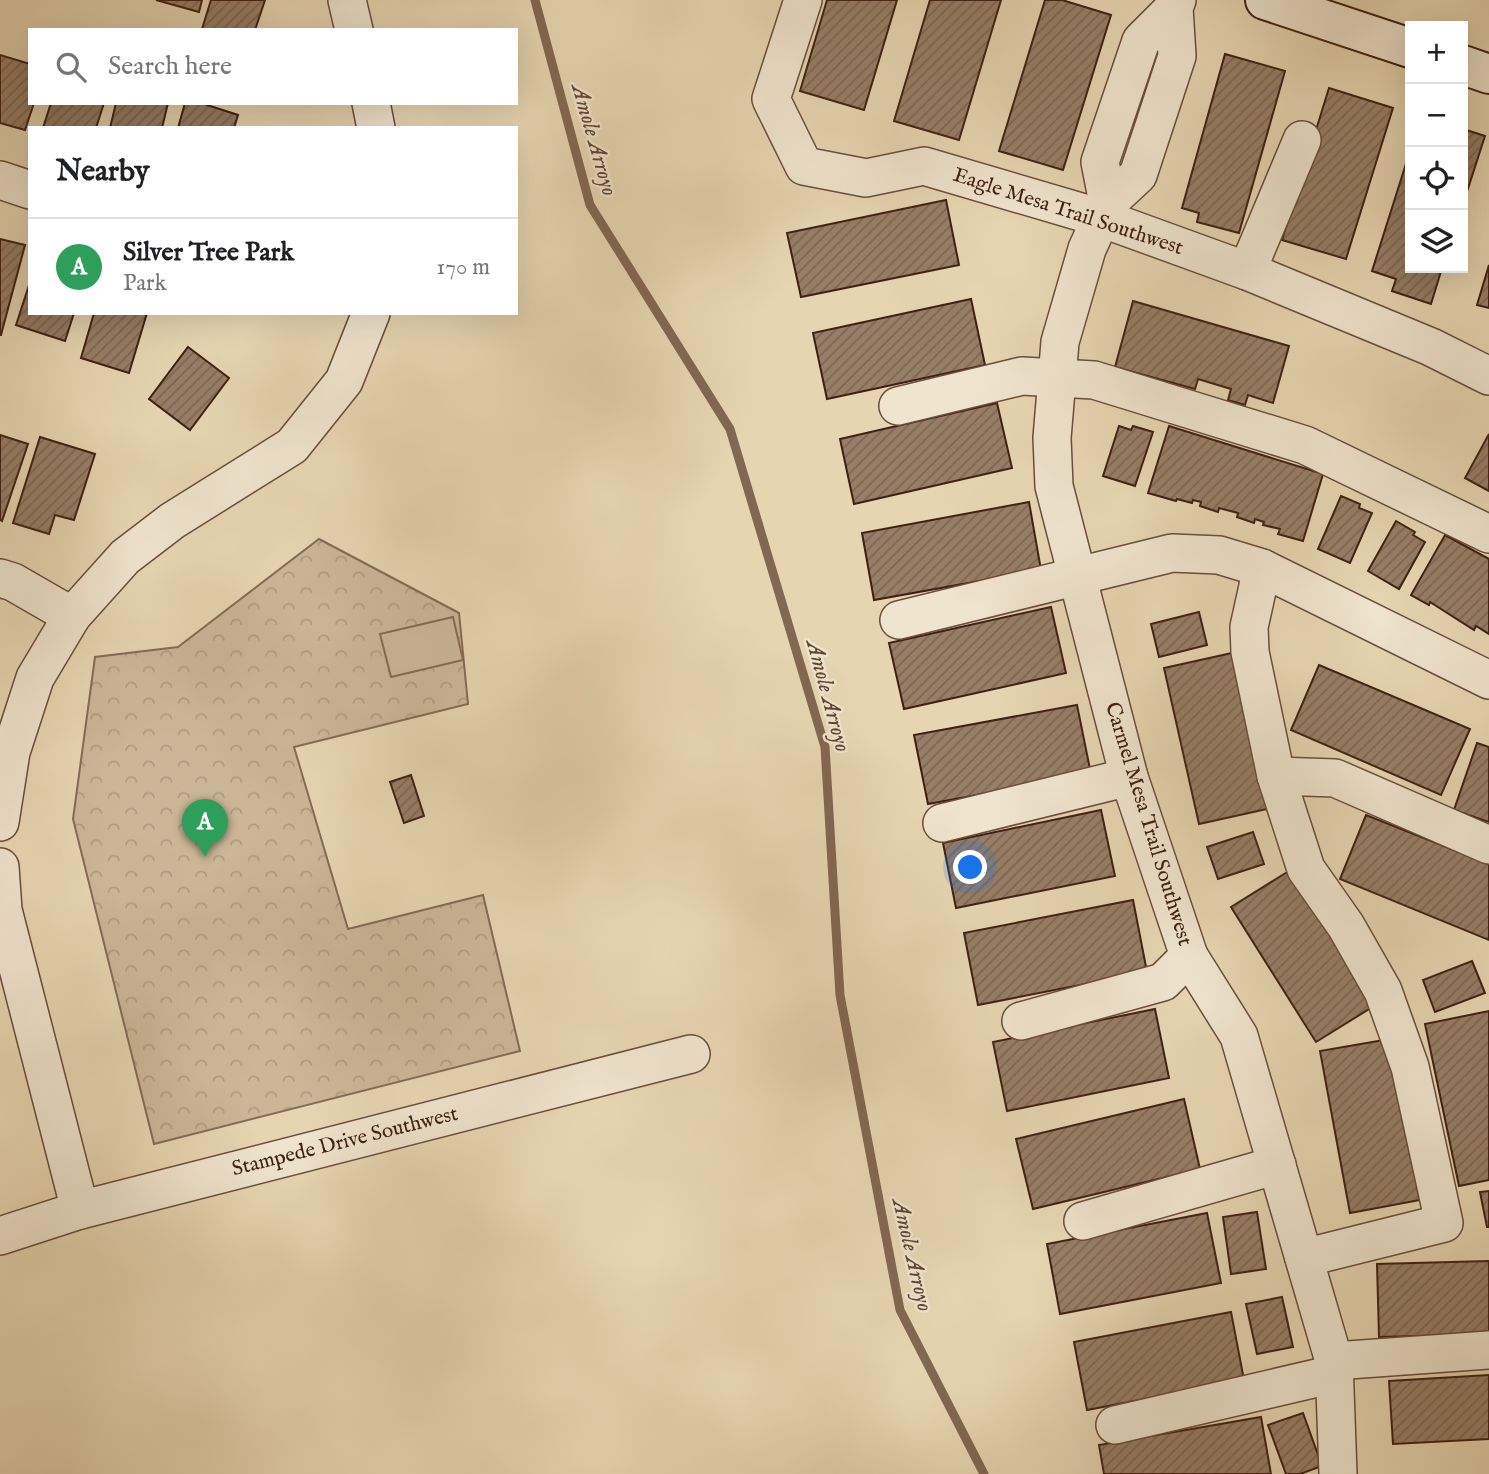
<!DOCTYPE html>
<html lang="en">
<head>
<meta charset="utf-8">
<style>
	body { margin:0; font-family:"IM FELL English",serif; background:#f2f2f2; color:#202124 }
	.controls { position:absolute; right:21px; top:21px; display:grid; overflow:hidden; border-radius:0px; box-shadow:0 7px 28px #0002 }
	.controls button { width:63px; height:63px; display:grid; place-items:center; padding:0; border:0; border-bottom:2px solid #e0e0e0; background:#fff; color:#202124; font:35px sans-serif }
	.you { position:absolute; left:971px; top:868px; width:24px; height:24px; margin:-18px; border:5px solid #fff; border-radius:50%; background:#1a73e8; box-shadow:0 0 0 10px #1a73e833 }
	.badge { display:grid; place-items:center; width:46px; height:46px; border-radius:50%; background:#8f2418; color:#fff; font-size:23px; font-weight:700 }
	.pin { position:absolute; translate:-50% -58px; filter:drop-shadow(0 2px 4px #0008) }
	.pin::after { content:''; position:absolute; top:37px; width:24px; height:21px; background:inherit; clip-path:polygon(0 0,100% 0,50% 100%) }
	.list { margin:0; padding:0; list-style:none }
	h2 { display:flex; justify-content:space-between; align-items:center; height:91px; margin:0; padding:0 28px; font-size:30px }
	h2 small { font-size:23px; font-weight:400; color:#757577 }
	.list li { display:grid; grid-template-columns:46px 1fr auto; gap:21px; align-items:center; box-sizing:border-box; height:98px; padding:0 28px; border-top:2px solid #e0e0e0 }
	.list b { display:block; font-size:26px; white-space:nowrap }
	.list p { margin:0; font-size:23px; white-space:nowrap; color:#757577 }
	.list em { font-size:23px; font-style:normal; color:#757577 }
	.icon { flex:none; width:38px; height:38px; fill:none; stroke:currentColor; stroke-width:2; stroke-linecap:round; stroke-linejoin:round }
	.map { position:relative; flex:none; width:1489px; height:1474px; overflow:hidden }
	.search { position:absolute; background:#fff; box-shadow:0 7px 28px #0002; left:28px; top:28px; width:490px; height:77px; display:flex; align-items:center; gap:18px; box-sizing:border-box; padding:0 24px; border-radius:0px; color:#757577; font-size:26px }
	.panel { position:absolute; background:#fff; box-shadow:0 7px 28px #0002; left:28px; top:126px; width:490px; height:189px; border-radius:0px }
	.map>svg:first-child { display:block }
</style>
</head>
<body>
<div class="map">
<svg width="1489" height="1474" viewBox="0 0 1489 1474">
	<defs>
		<pattern id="park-crowns" width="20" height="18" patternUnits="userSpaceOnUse" patternTransform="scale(1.75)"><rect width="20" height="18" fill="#cbb697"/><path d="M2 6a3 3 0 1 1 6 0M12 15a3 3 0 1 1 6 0" fill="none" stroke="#af9c81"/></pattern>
		<pattern id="building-hatch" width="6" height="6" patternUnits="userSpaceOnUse" patternTransform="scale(1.75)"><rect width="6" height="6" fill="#977e66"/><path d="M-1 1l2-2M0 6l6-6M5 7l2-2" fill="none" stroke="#7d6753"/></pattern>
	</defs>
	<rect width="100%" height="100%" fill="#e7d5b2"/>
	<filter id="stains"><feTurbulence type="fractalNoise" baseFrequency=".00286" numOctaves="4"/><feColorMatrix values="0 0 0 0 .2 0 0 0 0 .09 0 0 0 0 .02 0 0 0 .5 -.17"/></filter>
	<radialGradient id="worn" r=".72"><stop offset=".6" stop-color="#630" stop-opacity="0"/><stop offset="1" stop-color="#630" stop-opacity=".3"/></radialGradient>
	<path fill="url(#park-crowns)" stroke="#866b56" stroke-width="2" d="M319,539L459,613L468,704L294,747L348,929L483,895L520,1051L154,1144L73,819L95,657L178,647Z"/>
	<path fill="#cbb697" stroke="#866b56" stroke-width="2" d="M453,617L463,660L391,677L380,634Z"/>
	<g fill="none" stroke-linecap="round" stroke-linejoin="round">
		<path stroke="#826752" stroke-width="9" d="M535,0L590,205L730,429L825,747L840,995L900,1310L984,1474"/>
	</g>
	<g fill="url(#building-hatch)" stroke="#402014" stroke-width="2">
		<path d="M156,0H202L199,12Z"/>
		<path d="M211,0H265L255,30H205L202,29Z"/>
		<path d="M827,0H897L864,110L800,91Z"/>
		<path d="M930,0H1001L959,140L894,121Z"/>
		<path d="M1045,0H1062L1111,15L1063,170L999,151Z"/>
		<path d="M1225,54L1285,71L1239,233L1197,222L1199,213L1182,208Z"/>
		<path d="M0,55L30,64V103H34L25,130L0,123Z"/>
		<path d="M1329,88L1393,108L1346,259L1282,240Z"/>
		<path d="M51,103H104L96,128H43Z"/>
		<path d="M116,103H168L162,128H110Z"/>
		<path d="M185,103H201L238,115L234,128H178Z"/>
		<path d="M1463,129L1485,136L1463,204Z"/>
		<path d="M1410,151V268H1442L1431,304L1392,291L1396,279L1372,271Z"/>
		<path d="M946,200L959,265L801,297L787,233Z"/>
		<path d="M0,239L25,245L1,335H0Z"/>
		<path d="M1489,265V308L1477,305Z"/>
		<path d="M30,282V313H74L65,341L16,325Z"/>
		<path d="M971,299L985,365L827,399L813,333Z"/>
		<path d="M1133,301L1289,346L1273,403L1248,395L1245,405L1228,400L1231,389L1198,379L1195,389L1115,367Z"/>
		<path d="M94,313H147L129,373L81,358Z"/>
		<path d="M188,347L229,378L190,430L149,399Z"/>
		<path d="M997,403L1012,468L854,504L840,439Z"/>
		<path d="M1119,426L1131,430L1133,426L1153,432L1135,486L1103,476Z"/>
		<path d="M1169,426L1323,474L1303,541L1278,534L1280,529L1263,525L1264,522L1255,519L1254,523L1237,517L1238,513L1219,508L1218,512L1200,506L1201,502L1193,500L1192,503L1177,499L1176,501L1148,493Z"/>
		<path d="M1489,434V491L1465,478Z"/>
		<path d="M0,435L28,444L2,521L0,520Z"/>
		<path d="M40,437L95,454L74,520L55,515L49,534L13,523Z"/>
		<path d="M1341,496L1360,504L1359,508L1372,513L1350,563L1318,549Z"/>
		<path d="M1029,502L1041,570L874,600L862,533Z"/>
		<path d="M1396,521L1415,532L1413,535L1425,542L1399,589L1368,571Z"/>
		<path d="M1445,535L1489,559V634L1476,626L1474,630L1430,602L1429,605L1411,595Z"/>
		<path d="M1051,607L1066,673L904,709L889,643Z"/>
		<path d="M1199,612L1207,645L1159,657L1151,624Z"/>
		<path d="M1232,653L1267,809L1199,824L1164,668Z"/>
		<path d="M1319,665L1470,729L1441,795L1291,730Z"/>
		<path d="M1077,705L1091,774L928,804L914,735Z"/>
		<path d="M1477,743L1489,747V822L1454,810Z"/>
		<path d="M411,775L424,816L404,823L390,782Z"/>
		<path d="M1101,810L1115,876L956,908L943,843Z"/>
		<path d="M1366,815L1489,864V940L1340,879Z"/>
		<path d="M1253,832L1264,864L1218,879L1207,847Z"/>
		<path d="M1289,871L1374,1006L1316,1042L1231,907Z"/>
		<path d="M1133,900L1147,972L978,1005L964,933Z"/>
		<path d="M1472,961L1485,993L1435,1012L1423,980Z"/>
		<path d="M1155,1009L1169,1078L1007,1111L993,1042Z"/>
		<path d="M1489,1011V1180L1459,1186L1425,1024Z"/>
		<path d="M1390,1039L1420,1200L1350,1213L1320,1051Z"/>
		<path d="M1184,1099L1200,1169L1033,1209L1016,1139Z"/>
		<path d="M1489,1191V1227H1487L1480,1192Z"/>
		<path d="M1257,1212L1266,1269L1231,1274L1223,1217Z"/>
		<path d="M1207,1213L1221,1283L1060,1314L1047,1244Z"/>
		<path d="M1489,1261V1334L1379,1337L1377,1264Z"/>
		<path d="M1282,1297L1293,1347L1257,1354L1246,1304Z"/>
		<path d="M1231,1312L1244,1380L1087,1410L1074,1342Z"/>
		<path d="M1489,1375V1439L1393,1444L1389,1381Z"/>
		<path d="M1303,1413L1322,1466L1300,1474H1286L1268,1425Z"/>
		<path d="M1261,1417L1271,1474H1104L1099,1445Z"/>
	</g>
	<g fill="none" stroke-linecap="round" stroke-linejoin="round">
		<defs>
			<g id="street">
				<path d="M347,0L354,30"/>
				<path d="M803,0L771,99L804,166L866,178L924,166L1101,218L1247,271L1431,347L1489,376"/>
				<path d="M1177,0L1174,8L1177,56L1138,175L1108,203L1087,249L1060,342L1052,438L1054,486L1129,777L1189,956L1239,1036L1334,1361L1338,1474"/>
				<path d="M371,103L376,128"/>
				<path d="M0,180L30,190"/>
				<path d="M1108,203L1100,162L1141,41L1174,8"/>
				<path d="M1247,271L1302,140"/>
				<path d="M898,406L1022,376L1094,380L1305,445L1489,534"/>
				<path d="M1262,568L1249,627L1250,652L1276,776L1306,869L1346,926L1383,991L1410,1067L1444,1223L1304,1258"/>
				<path d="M0,578L13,582L72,616"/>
				<path d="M899,620L1172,553L1219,555L1262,568L1489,680"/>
				<path d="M1276,776L1335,778L1489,845"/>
				<path d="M0,822L11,752L35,678L72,616L125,557L172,521L292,446L344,381L371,313"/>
				<path d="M942,823L1129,777"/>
				<path d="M0,867L3,910L80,1210"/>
				<path d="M1021,1021L1163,982L1189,956"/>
				<path d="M1083,1221L1277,1165"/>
				<path d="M0,1236L80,1210L691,1054"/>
				<path d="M1334,1361L1489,1350"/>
				<path d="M1115,1425L1334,1374"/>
			</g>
			<g id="secondary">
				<path d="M1265,0L1410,48"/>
				<path d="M1463,65L1489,74"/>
			</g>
		</defs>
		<use href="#street" stroke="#6a4d3c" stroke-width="40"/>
		<use href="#secondary" stroke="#402014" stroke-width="42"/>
		<use href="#street" stroke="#efe4cd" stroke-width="37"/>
		<use href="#secondary" stroke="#efe4cd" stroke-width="38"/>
	</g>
	<g text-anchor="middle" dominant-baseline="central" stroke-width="5" stroke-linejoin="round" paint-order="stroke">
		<g font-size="21" fill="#402014" stroke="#efe4cd">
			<text transform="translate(1068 212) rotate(18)">Eagle Mesa Trail Southwest</text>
			<text transform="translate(1148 824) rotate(73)">Carmel Mesa Trail Southwest</text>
			<text transform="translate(345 1142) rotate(-14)">Stampede Drive Southwest</text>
		</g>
		<g font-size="23" font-style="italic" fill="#614433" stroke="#efe4cd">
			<text transform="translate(594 140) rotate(74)">Amole Arroyo</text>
			<text transform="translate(828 696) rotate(75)">Amole Arroyo</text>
			<text transform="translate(912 1255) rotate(77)">Amole Arroyo</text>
		</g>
	</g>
	<rect width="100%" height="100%" filter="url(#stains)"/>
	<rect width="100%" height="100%" fill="url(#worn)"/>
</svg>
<div class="controls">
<button>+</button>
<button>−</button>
<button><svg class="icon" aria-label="locate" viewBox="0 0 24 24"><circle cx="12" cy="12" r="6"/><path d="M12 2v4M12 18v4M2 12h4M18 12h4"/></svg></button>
<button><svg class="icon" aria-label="layers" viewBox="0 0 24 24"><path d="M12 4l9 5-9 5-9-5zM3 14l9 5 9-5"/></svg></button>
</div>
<div class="you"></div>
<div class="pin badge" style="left:205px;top:857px;background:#2e9e5b">A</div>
<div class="search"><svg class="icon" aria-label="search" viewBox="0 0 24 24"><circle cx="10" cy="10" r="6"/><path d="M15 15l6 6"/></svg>Search here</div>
<section class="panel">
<h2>Nearby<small></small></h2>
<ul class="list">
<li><span class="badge" style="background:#2e9e5b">A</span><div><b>Silver Tree Park</b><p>Park</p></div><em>170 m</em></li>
</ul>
</section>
</div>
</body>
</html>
